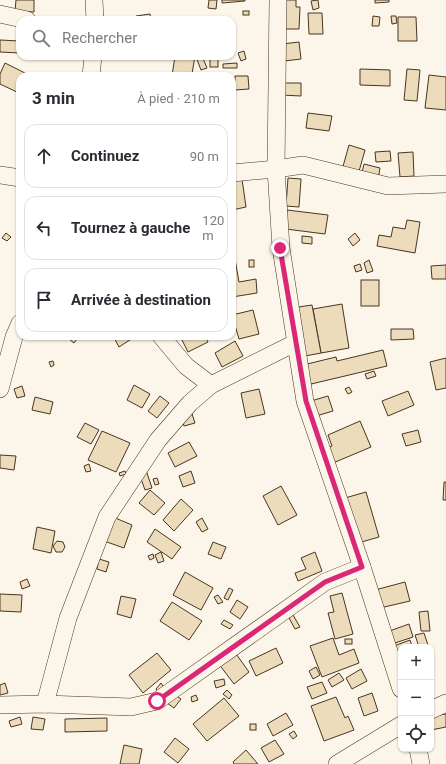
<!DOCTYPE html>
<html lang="fr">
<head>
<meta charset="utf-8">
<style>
	body { margin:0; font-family:Roboto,sans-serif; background:#f7f7f7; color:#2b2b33 }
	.controls { position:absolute; right:12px; bottom:12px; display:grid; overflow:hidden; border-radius:8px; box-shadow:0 1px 3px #0004 }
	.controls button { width:36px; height:36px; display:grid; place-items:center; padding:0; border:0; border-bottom:1px solid #e1e1e2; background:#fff; color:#2b2b33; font:20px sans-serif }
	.stop { position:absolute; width:12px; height:12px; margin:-9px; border:3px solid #db2777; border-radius:50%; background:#fff }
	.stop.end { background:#db2777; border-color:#fff; box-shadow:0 1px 4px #0008 }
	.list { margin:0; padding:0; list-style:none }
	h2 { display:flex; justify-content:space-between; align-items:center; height:52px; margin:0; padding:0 16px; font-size:17px }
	h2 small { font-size:13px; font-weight:400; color:#7c7c81 }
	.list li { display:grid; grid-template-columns:26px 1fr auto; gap:12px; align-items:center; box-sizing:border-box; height:64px; margin:0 8px 8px; padding:0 8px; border:1px solid #e1e1e2; border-radius:12px }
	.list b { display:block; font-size:15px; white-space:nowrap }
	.list em { font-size:13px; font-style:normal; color:#7c7c81 }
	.icon { flex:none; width:22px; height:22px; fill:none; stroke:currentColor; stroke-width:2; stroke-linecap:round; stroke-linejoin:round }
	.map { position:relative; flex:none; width:446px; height:764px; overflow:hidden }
	.search { position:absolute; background:#fff; box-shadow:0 1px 3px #0004; left:16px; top:16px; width:220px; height:44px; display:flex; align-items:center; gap:10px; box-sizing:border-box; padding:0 14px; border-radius:12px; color:#7c7c81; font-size:15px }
	.panel { position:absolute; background:#fff; box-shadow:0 1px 3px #0004; left:16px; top:72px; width:220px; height:268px; border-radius:12px }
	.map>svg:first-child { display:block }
</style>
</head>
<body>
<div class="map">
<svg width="446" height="764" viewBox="0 0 446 764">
	<rect width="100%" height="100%" fill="#fbf6e9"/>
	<g fill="#ecdcbc" stroke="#4a3520">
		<path d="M16,0H34V12L15,11Z"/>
		<path d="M209,0H217L216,9L208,8Z"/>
		<path d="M222,0H245V1L222,3Z"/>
		<path d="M280,0H296V7H300L299,29H279Z"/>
		<path d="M318,0L319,8L313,10L311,1Z"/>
		<path d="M375,0H389V2L375,3Z"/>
		<rect x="243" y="11" width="6" height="4"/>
		<path d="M308,13H322L323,34H309Z"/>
		<path d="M150,14L151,20H137L136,16Z"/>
		<path d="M373,16L380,17L379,26H372Z"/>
		<path d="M391,16H396L397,23L392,24Z"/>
		<path d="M398,17H416L417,41H398Z"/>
		<path d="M0,40L20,41V53L0,52Z"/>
		<path d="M299,42L301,59L284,61L282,44Z"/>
		<path d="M244,51L246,59L241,61L238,53Z"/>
		<path d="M175,56H195L192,74L206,76H172Z"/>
		<path d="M202,56L207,68L201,70L196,57Z"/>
		<rect x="210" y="59" width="8" height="8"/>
		<path d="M5,63L27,74V76H20L19,93L0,84V74Z"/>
		<path d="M237,63V68H223V64Z"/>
		<path d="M360,69L390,70V86L360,85Z"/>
		<path d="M407,69L420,70L417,101L404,100Z"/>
		<path d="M429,75L446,77V110L425,108Z"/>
		<path d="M235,76H248L249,89L235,90Z"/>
		<path d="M282,83H301V96L281,95Z"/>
		<path d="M308,113L332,116L329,131L306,128Z"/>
		<path d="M349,145L365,150L358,175L342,170Z"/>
		<path d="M390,151L391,161L376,162L375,152Z"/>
		<path d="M413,152L414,176L400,177L398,153Z"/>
		<path d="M364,164L380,168L378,180L361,177Z"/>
		<path d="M288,178L301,179L299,207L286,206Z"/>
		<path d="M242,179L246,207L232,210V181Z"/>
		<path d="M287,210L328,215L325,234L286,229Z"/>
		<path d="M407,220L420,222L415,253L377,246L379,235L391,237L393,227L405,229Z"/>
		<path d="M6,233L11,237L7,241L2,238Z"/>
		<path d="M355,233L360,240L353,246L348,239Z"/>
		<path d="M302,236L312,237V244L302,243Z"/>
		<path d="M235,259L239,282L256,279L257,293L232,297V260Z"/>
		<rect x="249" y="260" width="5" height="7"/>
		<path d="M369,260L373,271L367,273L364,263Z"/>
		<path d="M360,264L362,270L356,272L354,266Z"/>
		<path d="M446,265V279H432L431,266Z"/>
		<rect x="361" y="280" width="18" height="26"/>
		<path d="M342,304L349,348L321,353L313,309Z"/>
		<path d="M312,305L321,353L300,357L292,308Z"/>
		<path d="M253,310L259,334L239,339L232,315Z"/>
		<path d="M391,329H413L414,339L391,340Z"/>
		<path d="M65,336H79L74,343Z"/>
		<path d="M113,336H132L133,338L119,347Z"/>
		<path d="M180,336H205L208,342L188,352Z"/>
		<path d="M235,341L243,356L222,367L215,353Z"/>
		<path d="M383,350L387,366L307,385L303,365L336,357L337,361Z"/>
		<path d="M446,358V388L436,390L430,362Z"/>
		<path d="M53,361L54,365L51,367L49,362Z"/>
		<path d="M374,371L376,376L367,379L365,374Z"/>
		<path d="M134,385L150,394L142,408L127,400Z"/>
		<path d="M22,386L25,396L17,398L14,389Z"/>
		<path d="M349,387L352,392L348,394L345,389Z"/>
		<path d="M259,389L265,414L246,418L241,393Z"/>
		<path d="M408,391L414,405L388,416L382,401Z"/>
		<path d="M160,396L169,403L157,418L148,411Z"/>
		<path d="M328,396L333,411L316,416L311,401Z"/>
		<path d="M35,397L53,402L50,414L32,410Z"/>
		<path d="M192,414L195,423L184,426L181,417Z"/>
		<path d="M360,421L371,447L333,463L327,448L332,446L328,435Z"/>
		<path d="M85,423L99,430L91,444L77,437Z"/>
		<path d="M418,430L421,442L406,446L402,434Z"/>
		<path d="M102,431L130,443L116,472L88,460Z"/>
		<path d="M189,442L197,456L175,467L168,453Z"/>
		<path d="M0,455L16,456L14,470L0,468Z"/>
		<path d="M89,464L91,471L86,472L84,466Z"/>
		<path d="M146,470L152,488L145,490L139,473Z"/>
		<path d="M125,471L126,474L120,476L119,473Z"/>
		<path d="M191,471L195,483L183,487L179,476Z"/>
		<path d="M157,478L159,484L155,485L153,479Z"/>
		<path d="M444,482H446V500H443Z"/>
		<path d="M281,486L297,515L278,525L263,496Z"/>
		<path d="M150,490L165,503L154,515L139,503Z"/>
		<path d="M366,492L379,537L358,543L345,498Z"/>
		<path d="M181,499L193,510L174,531L163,520Z"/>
		<path d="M113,517L132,525L124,548L104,541Z"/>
		<path d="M202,518L208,529L202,532L196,522Z"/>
		<path d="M37,527L55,531L51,553L33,549Z"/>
		<path d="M155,529L181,547L172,559L147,542Z"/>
		<path d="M57,541L63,542L65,547L62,552H56L53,546Z"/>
		<path d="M213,542L226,547L221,559L208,554Z"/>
		<path d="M161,552L164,561L158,563L155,555Z"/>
		<path d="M315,552L322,571L298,581L295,573L306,569L301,558Z"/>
		<path d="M153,554L154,558L150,560L148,556Z"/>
		<path d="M99,559L109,562L106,572L97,569Z"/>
		<path d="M185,572L213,588L201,610L173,595Z"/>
		<path d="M27,579L30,586L22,589L20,582Z"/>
		<path d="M405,582L410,601L380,608L375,590Z"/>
		<path d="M229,588L233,590L228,600L224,598Z"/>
		<path d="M342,593L353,634L335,639L328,613L334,612L330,596Z"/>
		<path d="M0,594L22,595L21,612L0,611Z"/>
		<path d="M218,595L223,602L218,604L214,597Z"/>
		<path d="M121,596L136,599L131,618L117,614Z"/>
		<path d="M237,600L248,607L240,619L230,612Z"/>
		<path d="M172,602L202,621L189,640L160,621Z"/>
		<path d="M428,611L430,631H421L419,612Z"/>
		<path d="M293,615L300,627L295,629L289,618Z"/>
		<path d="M224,620L233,625L230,629L221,624Z"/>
		<path d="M409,624L413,637L389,645L384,633Z"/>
		<path d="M424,633L428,645L419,647L415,635Z"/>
		<path d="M333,638L339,655L354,649L359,663L322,677L310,646Z"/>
		<rect x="345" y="639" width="7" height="5"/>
		<path d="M410,640L412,646L401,647L399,650L401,661L396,663L391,647Z"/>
		<path d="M276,648L283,663L256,676L249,661Z"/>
		<path d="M234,651L249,672L234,684L218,663Z"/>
		<path d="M157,653L171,670L143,693L129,675Z"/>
		<path d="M316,667L320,675L313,679L309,671Z"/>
		<path d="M361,669L367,681L352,689L346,678Z"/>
		<path d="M339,673L344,680L332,687L328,680Z"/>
		<path d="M224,679L225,685L216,688L214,681Z"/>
		<path d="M322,682L327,693L312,699L307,687Z"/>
		<path d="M5,683L8,693L0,695V685Z"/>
		<path d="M161,683L163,686L158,692L156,689Z"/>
		<path d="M227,690L232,695L229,699L223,694Z"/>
		<path d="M372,693L378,711L364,716L358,698Z"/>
		<path d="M174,694L181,699L174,708L167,703Z"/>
		<path d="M196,695L198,700L192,702L191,697Z"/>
		<path d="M336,697L345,718L348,716L354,730L324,741L311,706Z"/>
		<path d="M224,698L239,716L207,741L193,724Z"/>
		<path d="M286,713L293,725L273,736L267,724Z"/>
		<path d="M446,714V727L431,730V716Z"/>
		<path d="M20,717L22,724L11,727L9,721Z"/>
		<path d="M33,717L45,719L43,730L31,729Z"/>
		<path d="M107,718V731L65,732V719Z"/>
		<rect x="250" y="724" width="6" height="6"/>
		<path d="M294,731L297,736L293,739L289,734Z"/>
		<path d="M175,738L189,749L178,763L164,752Z"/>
		<path d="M275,740L284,754L269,762L261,748Z"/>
		<path d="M124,745L142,749L139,764H120Z"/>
		<path d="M246,750L258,764H234L233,762Z"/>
	</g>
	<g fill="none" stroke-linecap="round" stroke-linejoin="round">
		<defs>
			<g id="minor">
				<path d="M94,0L95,20"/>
				<path d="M278,0L276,169L281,248L305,401L362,567L401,689"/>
				<path d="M0,14L27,20"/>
				<path d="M91,76L93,56"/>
				<path d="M232,173L276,169L303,165L388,186L446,184"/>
				<path d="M0,175L20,178"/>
				<path d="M161,336L186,366L211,385"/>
				<path d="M0,389L14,337L20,323"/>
				<path d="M45,704L68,618L107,517L158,440L190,403L211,385L295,343"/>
				<path d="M0,705L45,704L131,707L157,701L325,582L362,567"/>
				<path d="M431,710L446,703"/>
				<path d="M418,749L421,764"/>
				<path d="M337,764L401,725"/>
			</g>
		</defs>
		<use href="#minor" stroke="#4a3520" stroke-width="18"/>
		<use href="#minor" stroke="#fbf6e9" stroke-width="17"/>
	</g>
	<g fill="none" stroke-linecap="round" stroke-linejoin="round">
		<path stroke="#db2777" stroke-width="5" d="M157,701L325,582L362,567L306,401L280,248"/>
	</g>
</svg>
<div class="controls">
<button>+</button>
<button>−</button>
<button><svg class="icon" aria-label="locate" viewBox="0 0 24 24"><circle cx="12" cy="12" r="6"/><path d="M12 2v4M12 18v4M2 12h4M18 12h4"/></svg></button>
</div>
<div class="stop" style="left:157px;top:701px"></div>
<div class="stop end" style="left:280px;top:248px"></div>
<div class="search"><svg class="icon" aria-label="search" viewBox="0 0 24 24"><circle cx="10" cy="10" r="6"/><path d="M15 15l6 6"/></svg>Rechercher</div>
<section class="panel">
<h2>3 min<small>À pied · 210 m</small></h2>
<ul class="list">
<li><svg class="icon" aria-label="ahead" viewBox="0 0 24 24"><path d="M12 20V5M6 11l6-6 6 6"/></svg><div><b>Continuez</b></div><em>90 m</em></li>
<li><svg class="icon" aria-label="left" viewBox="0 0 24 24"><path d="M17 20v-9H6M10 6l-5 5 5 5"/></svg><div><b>Tournez à gauche</b></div><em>120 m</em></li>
<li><svg class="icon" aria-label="arrive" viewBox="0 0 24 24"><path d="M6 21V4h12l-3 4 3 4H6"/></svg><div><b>Arrivée à destination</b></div></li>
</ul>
</section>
</div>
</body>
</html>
